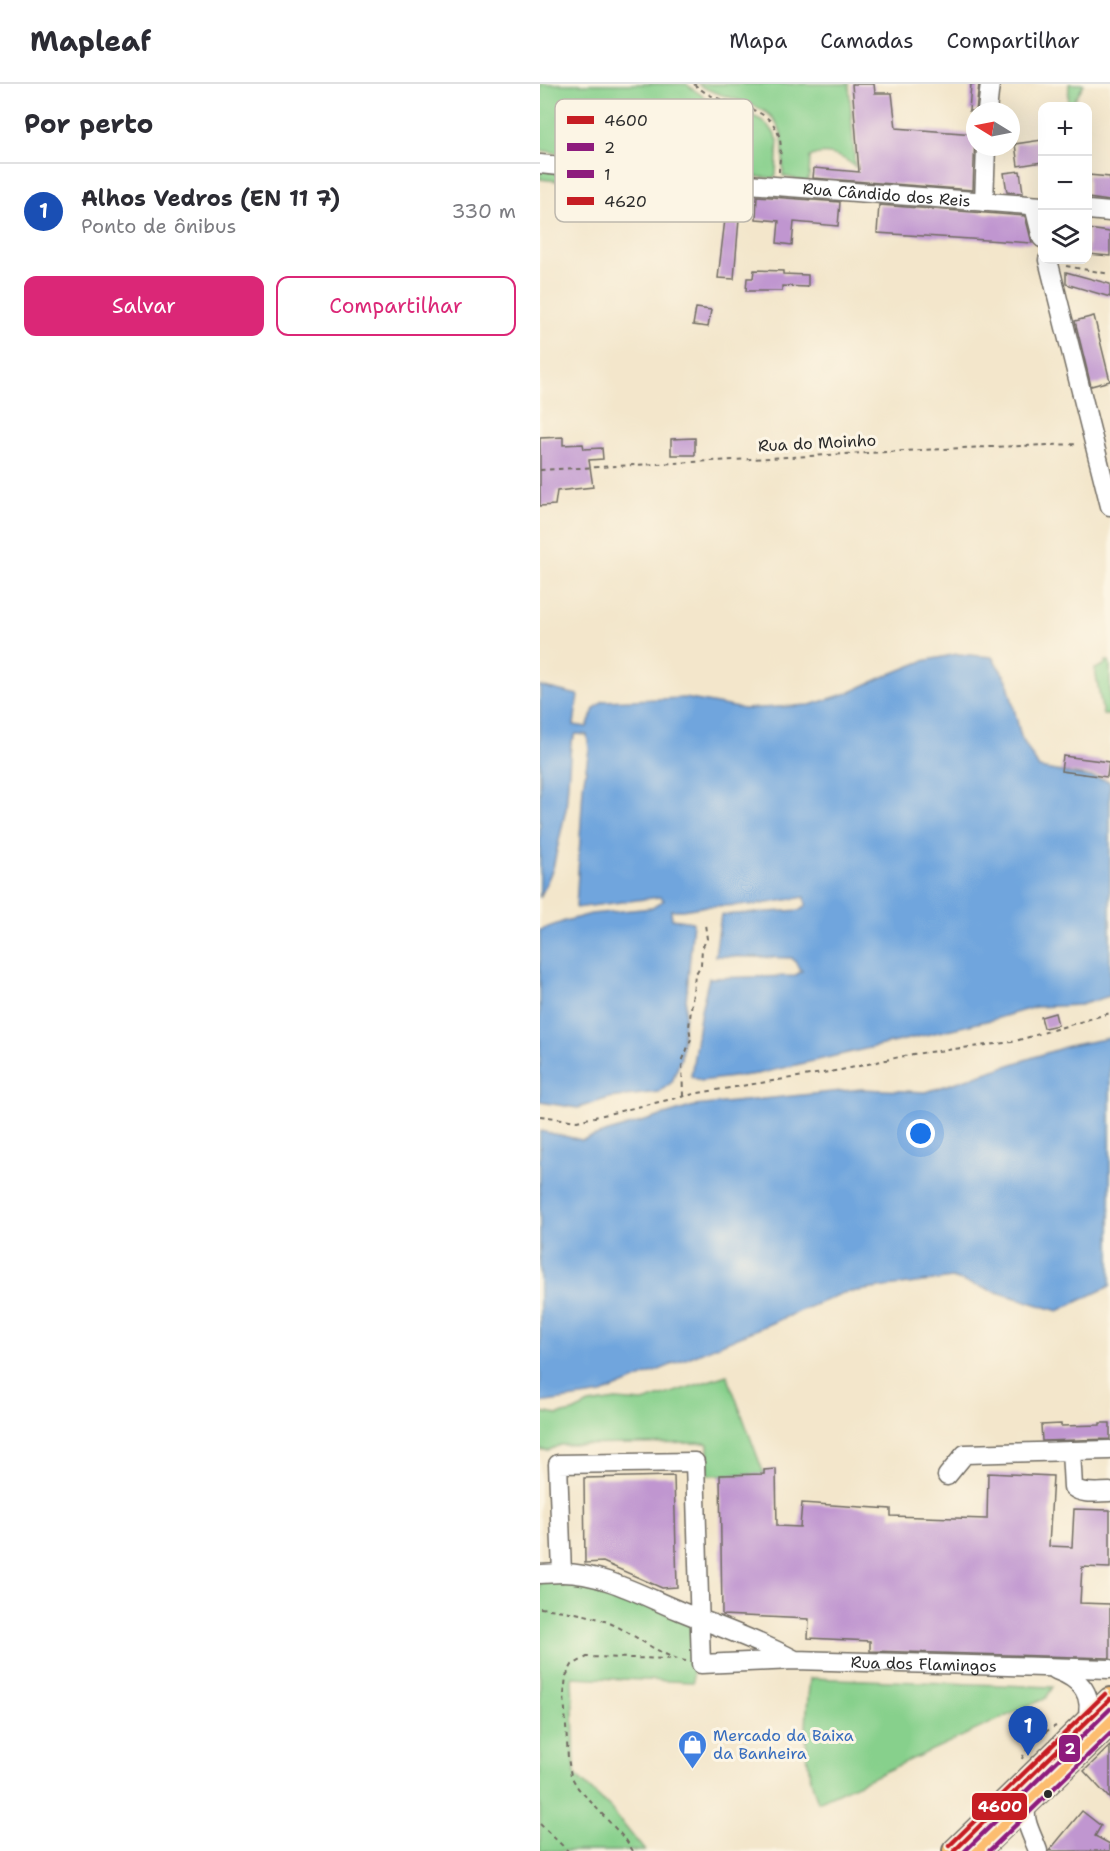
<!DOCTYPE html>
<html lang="pt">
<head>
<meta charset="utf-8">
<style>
	body { margin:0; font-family:"Shantell Sans",sans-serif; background:#f7f7f7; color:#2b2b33 }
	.controls { position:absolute; right:18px; top:18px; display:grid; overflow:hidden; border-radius:12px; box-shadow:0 6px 24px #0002 }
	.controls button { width:54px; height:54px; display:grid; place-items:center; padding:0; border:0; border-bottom:2px solid #e1e1e2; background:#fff; color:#2b2b33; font:30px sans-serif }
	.compass { position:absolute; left:426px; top:18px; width:54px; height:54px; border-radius:50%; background:#fff; box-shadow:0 6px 24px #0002; rotate:280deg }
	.you { position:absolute; left:381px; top:1050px; width:21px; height:21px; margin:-15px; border:4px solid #fff; border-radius:50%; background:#1a73e8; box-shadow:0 0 0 9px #1a73e833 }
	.badge { display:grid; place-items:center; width:39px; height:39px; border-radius:50%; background:#db2777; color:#fff; font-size:20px; font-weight:700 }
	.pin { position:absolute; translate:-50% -50px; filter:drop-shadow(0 2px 3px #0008) }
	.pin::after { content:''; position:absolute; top:32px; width:21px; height:18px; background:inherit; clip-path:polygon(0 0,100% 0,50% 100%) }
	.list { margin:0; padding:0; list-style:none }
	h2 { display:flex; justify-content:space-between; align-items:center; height:78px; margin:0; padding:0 24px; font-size:26px }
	h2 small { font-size:20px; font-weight:400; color:#7c7c81 }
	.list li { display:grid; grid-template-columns:39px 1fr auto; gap:18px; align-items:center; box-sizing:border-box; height:96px; padding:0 24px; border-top:2px solid #e1e1e2 }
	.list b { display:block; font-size:22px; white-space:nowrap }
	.list p { margin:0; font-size:20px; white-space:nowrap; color:#7c7c81 }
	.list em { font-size:20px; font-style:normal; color:#7c7c81 }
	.actions { display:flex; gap:12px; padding:18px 24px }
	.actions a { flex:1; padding:14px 0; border:2px solid #db2777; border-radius:12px; text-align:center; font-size:21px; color:#db2777 }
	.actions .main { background:#db2777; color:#fff }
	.icon { flex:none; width:33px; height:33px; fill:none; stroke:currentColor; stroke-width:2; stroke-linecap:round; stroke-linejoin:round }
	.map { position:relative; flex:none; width:570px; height:1767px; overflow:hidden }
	header { display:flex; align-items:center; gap:36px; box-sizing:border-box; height:84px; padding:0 30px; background:#fff; border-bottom:2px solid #e1e1e2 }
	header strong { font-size:28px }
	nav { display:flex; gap:33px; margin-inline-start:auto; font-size:21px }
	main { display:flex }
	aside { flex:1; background:#fff }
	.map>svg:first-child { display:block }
</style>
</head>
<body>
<header>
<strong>Mapleaf</strong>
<nav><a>Mapa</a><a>Camadas</a><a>Compartilhar</a></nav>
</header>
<main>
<aside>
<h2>Por perto<small></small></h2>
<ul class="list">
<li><span class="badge" style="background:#1a4fb4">1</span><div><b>Alhos Vedros (EN 11 7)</b><p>Ponto de ônibus</p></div><em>330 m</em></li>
</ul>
<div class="actions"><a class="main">Salvar</a><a>Compartilhar</a></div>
</aside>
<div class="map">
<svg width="570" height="1767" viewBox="0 0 570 1767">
	<rect width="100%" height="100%" fill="#fcf5e5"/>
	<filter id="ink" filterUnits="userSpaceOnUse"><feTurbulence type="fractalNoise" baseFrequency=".0167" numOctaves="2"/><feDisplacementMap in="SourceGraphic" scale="12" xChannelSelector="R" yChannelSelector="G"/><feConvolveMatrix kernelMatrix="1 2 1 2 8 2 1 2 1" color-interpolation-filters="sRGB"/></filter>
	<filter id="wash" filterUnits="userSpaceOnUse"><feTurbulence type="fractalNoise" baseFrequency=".008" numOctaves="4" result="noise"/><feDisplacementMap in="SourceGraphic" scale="24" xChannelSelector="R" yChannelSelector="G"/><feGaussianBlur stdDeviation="1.35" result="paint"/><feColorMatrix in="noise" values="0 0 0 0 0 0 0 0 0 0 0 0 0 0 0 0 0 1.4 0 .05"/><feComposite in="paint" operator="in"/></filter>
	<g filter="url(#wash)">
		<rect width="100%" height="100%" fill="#f3e6cb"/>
		<g fill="#87d08c" stroke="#597e5c" stroke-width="1.5">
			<path d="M0,0H146L171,18L209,30L223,37L232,46L238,56L236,91L234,94L122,86L99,79L57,77L0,66Z"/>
			<path d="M158,0H309L315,83C304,72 284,65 270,73L269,92L267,98L243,92C243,80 244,66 242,54C236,14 184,19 158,0Z"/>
			<path d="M529,0H544L531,22H528Z"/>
			<path d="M0,86L116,99L119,105L112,107L92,105L0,95Z"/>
			<path d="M566,577H569L570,583V631H563L555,585L564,581Z"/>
			<path d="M187,1291L224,1390L168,1391V1360L165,1359L20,1361L9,1366H0V1328L17,1331L33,1328L49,1320L76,1316L103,1318Z"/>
			<path d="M0,1495L30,1496L57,1502L152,1539L153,1598L32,1593L35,1691L70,1724L105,1767H0Z"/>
			<path d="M270,1594L513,1603L506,1614L278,1718C262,1676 265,1638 270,1594Z"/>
		</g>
		<g fill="#70a5dd" stroke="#4e6884" stroke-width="1.5">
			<path d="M417,570L452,573L467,596L481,653L499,684L567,696L570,699V912L540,921L495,923L455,935L217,990L161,997L151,992L161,926L169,894L254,892L262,887L252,874L175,872L181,831L260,826L266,822L265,813L215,821L167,822L143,826H131L132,835L153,838L141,974L132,998L119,1008L69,1014L38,1024L0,1018V846L25,837L51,830L112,824L124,816L120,813L36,824L43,703L49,665L47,651L36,650L31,659L26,725L13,784L0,814V602L38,611L34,641L47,643L54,625L63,617L145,614L204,625L270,621L308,609L343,593L383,577Z"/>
			<path d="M570,954V1202L518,1227L412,1194L303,1209L62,1310L0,1319V1047L42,1056L154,1022L322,1005L386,1008L528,962Z"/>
		</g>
		<g id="blocks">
			<g fill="#c096d0">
				<path d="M312,0H334L335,9H352L356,44L435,50L433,106L273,94L274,84L319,88Z"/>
				<path d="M431,0H439L436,27H429Z"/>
				<path d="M502,56V78L478,82L475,60Z"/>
				<path d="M480,87L483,109L467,108L464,89Z"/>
				<path d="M548,91L570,93V117L548,114Z"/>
				<path d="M188,110L201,111L194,195L178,194Z"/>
				<path d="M217,112L300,118L298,142L254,138L252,161L237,159L239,137L216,135Z"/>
				<path d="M339,121L485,132L492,159L337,149Z"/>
				<path d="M548,145L570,148V172L548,170Z"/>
				<path d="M214,186L243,187V190L268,191V203L242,202V207H206L207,194H213Z"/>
				<path d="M526,188L570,200V213L526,200Z"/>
				<path d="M156,224L171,226L168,243L153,241Z"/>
				<path d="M554,232L570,297L551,302L535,237Z"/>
				<path d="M23,353V361L43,360L44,365L62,364L63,375L49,376L53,403L17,407L15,421L0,422V354Z"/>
				<path d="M155,354V371H131V355Z"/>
				<path d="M523,672L569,678L567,693L521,687Z"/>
				<path d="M515,929L518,941L504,944L501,933Z"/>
				<path d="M560,1339H570V1355L502,1357L501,1341L521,1340V1342L560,1341Z"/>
				<path d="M236,1385L237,1442L260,1443L262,1419L351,1425V1432L447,1435L448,1389L513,1392L509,1462L532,1463L534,1425L570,1426V1484L542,1483L540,1519L570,1520V1574L330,1567V1557L268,1554L269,1535L182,1531L180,1391L224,1390V1386Z"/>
				<path d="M134,1392L137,1503L122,1504L63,1478L45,1479L44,1394Z"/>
				<path d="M570,1662V1715L544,1687Z"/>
				<path d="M542,1727L561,1742L555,1752L570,1760V1767H509Z"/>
			</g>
		</g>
	</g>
	<g filter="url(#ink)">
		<use href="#blocks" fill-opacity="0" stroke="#716c63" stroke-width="1.5"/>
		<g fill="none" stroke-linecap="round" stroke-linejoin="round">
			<defs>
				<g id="minor">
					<path d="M447,27L450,0"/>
					<path id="s1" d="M0,80L142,95L502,122"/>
					<path d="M444,118L446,63"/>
					<path d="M494,122L502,154"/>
					<path d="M548,126L570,128"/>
					<path d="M508,176L570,422"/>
					<path d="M531,1367L533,1403C542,1411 558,1408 570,1408"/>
					<path d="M407,1392L425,1370L570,1366"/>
					<path d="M0,1490L22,1489"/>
					<path id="s2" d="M255,1576L161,1580L155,1378L18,1380L22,1489C63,1489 103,1512 140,1527C179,1543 218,1556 255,1576L570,1585"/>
					<path d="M516,1586C541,1595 555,1611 546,1638"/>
					<path d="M487,1720C482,1736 493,1752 498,1767"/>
				</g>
				<g id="major">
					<path d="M414,1767L570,1615"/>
					<path d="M438,1767L570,1640"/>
				</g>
			</defs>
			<use href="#minor" stroke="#716c63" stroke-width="21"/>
			<use href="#major" stroke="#716c63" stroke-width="26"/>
			<g stroke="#716c63" stroke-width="2" stroke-dasharray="4.5 4.5" stroke-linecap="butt">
				<path d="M154,0C161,6 168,11 177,14C201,23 234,25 240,56C242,65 239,78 239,88"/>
				<path d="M526,182L570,190"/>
				<path d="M0,386L422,364L539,360"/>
				<path d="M143,1012L142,978L151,955L149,943L155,891L161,881L162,864L167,855L165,840"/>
				<path d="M0,1032L37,1037L158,1009L301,986L373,970L472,958L570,929"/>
				<path d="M0,1524C26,1527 52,1530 76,1542C100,1554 120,1572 146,1577"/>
				<path d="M482,1675C486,1662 504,1647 516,1642"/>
				<path d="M0,1740L28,1767"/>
				<path d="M93,1767L86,1756L38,1704L31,1692L28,1674L24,1611L26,1592L32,1581L47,1573L136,1575"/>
			</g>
			<use href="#minor" stroke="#fff" stroke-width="18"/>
			<use href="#major" stroke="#fcbd6f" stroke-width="22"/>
			<defs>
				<path id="bus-1" d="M414,1767L570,1615"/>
				<path id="bus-2" d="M425,1767L570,1625"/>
				<path id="bus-3" d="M449,1767L570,1650"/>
				<path id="bus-4" d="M409,1762L565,1610"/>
			</defs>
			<use href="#bus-1" stroke="#fcf5e5" stroke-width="9"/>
			<use href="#bus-2" stroke="#fcf5e5" stroke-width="9"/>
			<use href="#bus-3" stroke="#fcf5e5" stroke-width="9"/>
			<use href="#bus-4" stroke="#fcf5e5" stroke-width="9"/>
			<use href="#bus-1" stroke="#c61d23" stroke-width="4.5"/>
			<use href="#bus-2" stroke="#8e1c7d" stroke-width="4.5"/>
			<use href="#bus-3" stroke="#8e1c7d" stroke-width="4.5"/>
			<use href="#bus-4" stroke="#c61d23" stroke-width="4.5"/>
		</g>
	</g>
	<defs>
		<symbol id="shop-pin" viewBox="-11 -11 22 30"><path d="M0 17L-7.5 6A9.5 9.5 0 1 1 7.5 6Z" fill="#3f7fe0" stroke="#fcf5e5"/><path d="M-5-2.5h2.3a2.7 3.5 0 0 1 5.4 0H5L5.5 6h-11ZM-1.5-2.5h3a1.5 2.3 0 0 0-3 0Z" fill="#fff"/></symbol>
	</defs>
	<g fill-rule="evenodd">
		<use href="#shop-pin" x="136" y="1644" width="33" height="45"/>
	</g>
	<circle fill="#2b2b2b" stroke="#fcf5e5" stroke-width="2" cx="508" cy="1710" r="5"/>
	<g text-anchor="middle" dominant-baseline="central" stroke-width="6" stroke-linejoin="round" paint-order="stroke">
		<g font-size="16" fill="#2b2b2b" stroke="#fcf5e5">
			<text stroke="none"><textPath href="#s1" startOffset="348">Rua Cândido dos Reis</textPath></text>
			<text transform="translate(277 359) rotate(-3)">Rua do Moinho</text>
			<text stroke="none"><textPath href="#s2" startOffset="921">Rua dos Flamingos</textPath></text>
		</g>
		<g font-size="16" fill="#366cbe" stroke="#fcf5e5" text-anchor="start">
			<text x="173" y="1651">Mercado da Baixa<tspan x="173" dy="18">da Banheira</tspan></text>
		</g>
	</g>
	<rect x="15" y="15" width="198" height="123" rx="9" fill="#fcf5e5" stroke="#bdb8ad" stroke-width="1.5"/>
	<rect x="27" y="32" width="27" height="8" fill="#c61d23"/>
	<rect x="27" y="59" width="27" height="8" fill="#8e1c7d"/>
	<rect x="27" y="86" width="27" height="8" fill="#8e1c7d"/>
	<rect x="27" y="113" width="27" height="8" fill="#c61d23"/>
	<g font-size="16" fill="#2b2b2b">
		<text x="64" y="42">4600</text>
		<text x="64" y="69">2</text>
		<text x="64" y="96">1</text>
		<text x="64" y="123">4620</text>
	</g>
	<g stroke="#fcf5e5" stroke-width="2">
		<rect x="518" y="1650" width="23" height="29" rx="6" fill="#8e1c7d"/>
		<rect x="431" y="1708" width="57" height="29" rx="6" fill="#c61d23"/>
	</g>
	<g font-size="16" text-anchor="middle" font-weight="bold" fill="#fff">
		<text x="530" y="1670">2</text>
		<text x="460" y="1728">4600</text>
	</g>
</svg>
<div class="controls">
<button>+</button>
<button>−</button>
<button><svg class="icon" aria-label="layers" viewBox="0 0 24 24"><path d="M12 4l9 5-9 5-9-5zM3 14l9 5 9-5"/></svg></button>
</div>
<svg class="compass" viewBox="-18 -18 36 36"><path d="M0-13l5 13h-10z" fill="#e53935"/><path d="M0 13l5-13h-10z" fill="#7c7c81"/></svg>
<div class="you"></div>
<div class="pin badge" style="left:488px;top:1672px;background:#1a4fb4">1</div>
</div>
</main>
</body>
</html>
